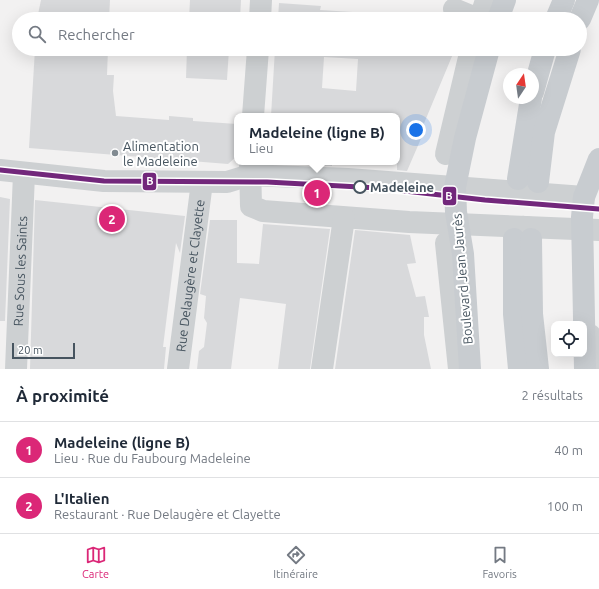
<!DOCTYPE html>
<html lang="fr">
<head>
<meta charset="utf-8">
<style>
	body { margin:0; font-family:Ubuntu,sans-serif; background:#f2f2f3; color:#1f2937 }
	.controls { position:absolute; right:12px; bottom:12px; display:grid; overflow:hidden; border-radius:8px; box-shadow:0 4px 16px #0002 }
	.controls button { width:36px; height:36px; display:grid; place-items:center; padding:0; border:0; border-bottom:1px solid #e0e1e3; background:#fff; color:#1f2937; font:20px sans-serif }
	.compass { position:absolute; left:503px; top:68px; width:36px; height:36px; border-radius:50%; background:#fff; box-shadow:0 4px 16px #0002; rotate:13deg }
	.scale { position:absolute; left:12px; bottom:10px; width:63px; box-sizing:border-box; padding-left:4px; border:2px solid #46545f; border-top:0; font-size:11px; line-height:14px; white-space:nowrap; color:#46545f; -webkit-text-stroke:3px #fff; paint-order:stroke }
	.you { position:absolute; left:416px; top:130px; width:14px; height:14px; margin:-10px; border:3px solid #fff; border-radius:50%; background:#1a73e8; box-shadow:0 0 0 6px #1a73e833 }
	.badge { display:grid; place-items:center; width:26px; height:26px; border-radius:50%; background:#db2777; color:#fff; font-size:13px; font-weight:700 }
	.pin { position:absolute; translate:-50% -50%; border:2px solid #fff; box-shadow:0 1px 4px #0006 }
	.popup { position:absolute; left:234px; top:113px; width:166px; height:52px; box-sizing:border-box; display:grid; place-content:center; border-radius:8px; background:#fff; filter:drop-shadow(0 1px 3px #0005); font-size:13px; white-space:nowrap; color:#747a83 }
	.popup b { font-size:15px; color:#1f2937 }
	.popup::after { content:''; position:absolute; left:50%; top:100%; margin-left:-8px; border:8px solid transparent; border-top-color:#fff }
	.list { margin:0; padding:0; list-style:none }
	h2 { display:flex; justify-content:space-between; align-items:center; height:52px; margin:0; padding:0 16px; font-size:17px }
	h2 small { font-size:13px; font-weight:400; color:#747a83 }
	.list li { display:grid; grid-template-columns:26px 1fr auto; gap:12px; align-items:center; box-sizing:border-box; height:56px; padding:0 16px; border-top:1px solid #e0e1e3 }
	.list b { display:block; font-size:15px; white-space:nowrap }
	.list p { margin:0; font-size:13px; white-space:nowrap; color:#747a83 }
	.list em { font-size:13px; font-style:normal; color:#747a83 }
	.icon { flex:none; width:22px; height:22px; fill:none; stroke:currentColor; stroke-width:2; stroke-linecap:round; stroke-linejoin:round }
	.map { position:relative; flex:none; width:599px; height:369px; overflow:hidden }
	.search { position:absolute; background:#fff; box-shadow:0 4px 16px #0002; left:12px; right:12px; top:12px; height:44px; display:flex; align-items:center; gap:10px; box-sizing:border-box; padding:0 14px; border-radius:22px; color:#747a83; font-size:15px }
	.sheet { height:164px; background:#fff }
	nav { display:flex; justify-content:space-around; align-items:center; box-sizing:border-box; height:56px; border-top:1px solid #e0e1e3; background:#fff; font-size:11px; color:#747a83 }
	nav a { display:grid; justify-items:center; gap:2px }
	nav .on { color:#db2777 }
	.map>svg:first-child { display:block }
</style>
</head>
<body>
<div class="map">
<svg width="599" height="369" viewBox="0 0 599 369">
	<rect width="100%" height="100%" fill="#f2f1f1"/>
	<g fill="#d8d9db" fill-rule="evenodd">
		<path d="M41,0H110L109,19H37Z"/>
		<path d="M190,0H241L240,19H189Z"/>
		<path d="M279,3L321,6L320,10L401,15V19H278Z"/>
		<path d="M35,49H108L107,75H114L113,91L116,116L169,120V116L193,118V121L237,124V156L228,164L29,148Z"/>
		<path d="M187,49H229L227,80L186,78Z"/>
		<path d="M275,49H455L420,133L423,134L407,171L397,170V116H271ZM324,57L358,59L356,91L322,88Z"/>
		<path d="M306,162H332V166L306,165Z"/>
		<path d="M305,190L330,191L329,203L304,202Z"/>
		<path d="M0,197L10,199L5,321H0Z"/>
		<path d="M35,200L185,216L180,253L176,243L163,347H166L164,369H30Z"/>
		<path d="M210,220H237V263L259,264L263,224L330,229L310,369H278L286,304L240,298L231,369H197L199,351L204,347L207,323L204,318L206,296L200,294Z"/>
		<path d="M355,230L410,235L416,263L407,264L416,297L425,296L429,317H424V335L431,369H335Z"/>
	</g>
	<g fill="none" stroke-linecap="round" stroke-linejoin="round">
		<g stroke="#c7cacc" stroke-width="22" stroke-dasharray="22 11" stroke-linecap="butt">
			<path d="M514,239L518,179"/>
			<path d="M531,239L538,182"/>
		</g>
		<g stroke="#cdd0d2" stroke-width="22">
			<path d="M454,9L478,19"/>
			<path d="M260,19L261,0"/>
			<path d="M480,19L486,0"/>
			<path d="M253,116L258,49"/>
			<path d="M446,154L471,49"/>
			<path d="M250,162L251,206L263,211L409,222L599,230"/>
			<path d="M0,170L104,181L227,182L250,175L348,179L584,197"/>
			<path d="M446,243L459,369"/>
			<path d="M590,335L597,369"/>
			<path id="s1" d="M16,369L24,174"/>
			<path id="s2" d="M178,369L202,182"/>
			<path d="M322,369L344,218"/>
		</g>
		<g stroke="#c8ccd0" stroke-width="22">
			<path d="M498,19L505,0"/>
			<path d="M556,19L564,0"/>
			<path d="M580,19L588,0"/>
			<path d="M533,92L545,49"/>
			<path d="M518,179L531,98"/>
			<path d="M538,182L544,132L570,49"/>
			<path d="M514,239V314L519,369"/>
			<path d="M531,239L532,314L538,369"/>
			<path d="M470,369L463,254L456,212L455,187L465,138L489,49"/>
			<path d="M585,369L582,217L584,197L599,159"/>
		</g>
		<defs>
			<path id="tram-1" d="M0,170L104,181L267,182L378,188L485,200L599,209"/>
		</defs>
		<use href="#tram-1" stroke="#fff" stroke-width="8"/>
		<use href="#tram-1" stroke="#72277b" stroke-width="5"/>
	</g>
	<circle fill="#828b92" stroke="#fff" stroke-width="1.5" cx="115" cy="153" r="4"/>
	<circle fill="#fff" stroke="#46545f" stroke-width="2" cx="360" cy="187" r="6"/>
	<g text-anchor="middle" dominant-baseline="central" stroke-width="4" stroke-linejoin="round" paint-order="stroke">
		<g font-size="13" fill="#46545f" stroke="#fff" text-anchor="start">
			<text x="123" y="146">Alimentation<tspan x="123" dy="15">le Madeleine</tspan></text>
		</g>
		<g font-size="13" font-weight="bold" fill="#46545f" stroke="#fff" text-anchor="start">
			<text x="370" y="187">Madeleine</text>
		</g>
		<g font-size="13" fill="#46545f" stroke="#fff">
			<text stroke="none"><textPath href="#s1" startOffset="98">Rue Sous les Saints</textPath></text>
			<text stroke="none"><textPath href="#s2" startOffset="94">Rue Delaugère et Clayette</textPath></text>
			<text transform="translate(462 279) rotate(-95)">Boulevard Jean Jaurès</text>
		</g>
	</g>
	<g stroke="#fff" stroke-width="1.5">
		<rect x="142" y="172" width="15" height="19" rx="4" fill="#72277b"/>
		<rect x="442" y="186" width="15" height="20" rx="4" fill="#72277b"/>
	</g>
	<g font-size="11" text-anchor="middle" font-weight="bold" fill="#fff">
		<text x="150" y="185">B</text>
		<text x="449" y="200">B</text>
	</g>
</svg>
<div class="controls">
<button><svg class="icon" aria-label="locate" viewBox="0 0 24 24"><circle cx="12" cy="12" r="6"/><path d="M12 2v4M12 18v4M2 12h4M18 12h4"/></svg></button>
</div>
<svg class="compass" viewBox="-18 -18 36 36"><path d="M0-13l5 13h-10z" fill="#e53935"/><path d="M0 13l5-13h-10z" fill="#747a83"/></svg>
<div class="scale">20 m</div>
<div class="you"></div>
<div class="pin badge" style="left:317px;top:193px">1</div>
<div class="popup"><b>Madeleine (ligne B)</b>Lieu</div>
<div class="pin badge" style="left:112px;top:219px">2</div>
<div class="search"><svg class="icon" aria-label="search" viewBox="0 0 24 24"><circle cx="10" cy="10" r="6"/><path d="M15 15l6 6"/></svg>Rechercher</div>
</div>
<section class="sheet">
<h2>À proximité<small>2 résultats</small></h2>
<ul class="list">
<li><span class="badge">1</span><div><b>Madeleine (ligne B)</b><p>Lieu · Rue du Faubourg Madeleine</p></div><em>40 m</em></li>
<li><span class="badge">2</span><div><b>L'Italien</b><p>Restaurant · Rue Delaugère et Clayette</p></div><em>100 m</em></li>
</ul>
</section>
<nav>
<a class="on"><svg class="icon" aria-label="map" viewBox="0 0 24 24"><path d="M3 6l6-2 6 2 6-2v14l-6 2-6-2-6 2zM9 4v14M15 6v14"/></svg>Carte</a>
<a><svg class="icon" aria-label="directions" viewBox="0 0 24 24"><path d="M12 3l9 9-9 9-9-9zM9 14v-3h6M13 9l2 2-2 2"/></svg>Itinéraire</a>
<a><svg class="icon" aria-label="saved" viewBox="0 0 24 24"><path d="M7 4h10v16l-5-4-5 4z"/></svg>Favoris</a>
</nav>
</body>
</html>
